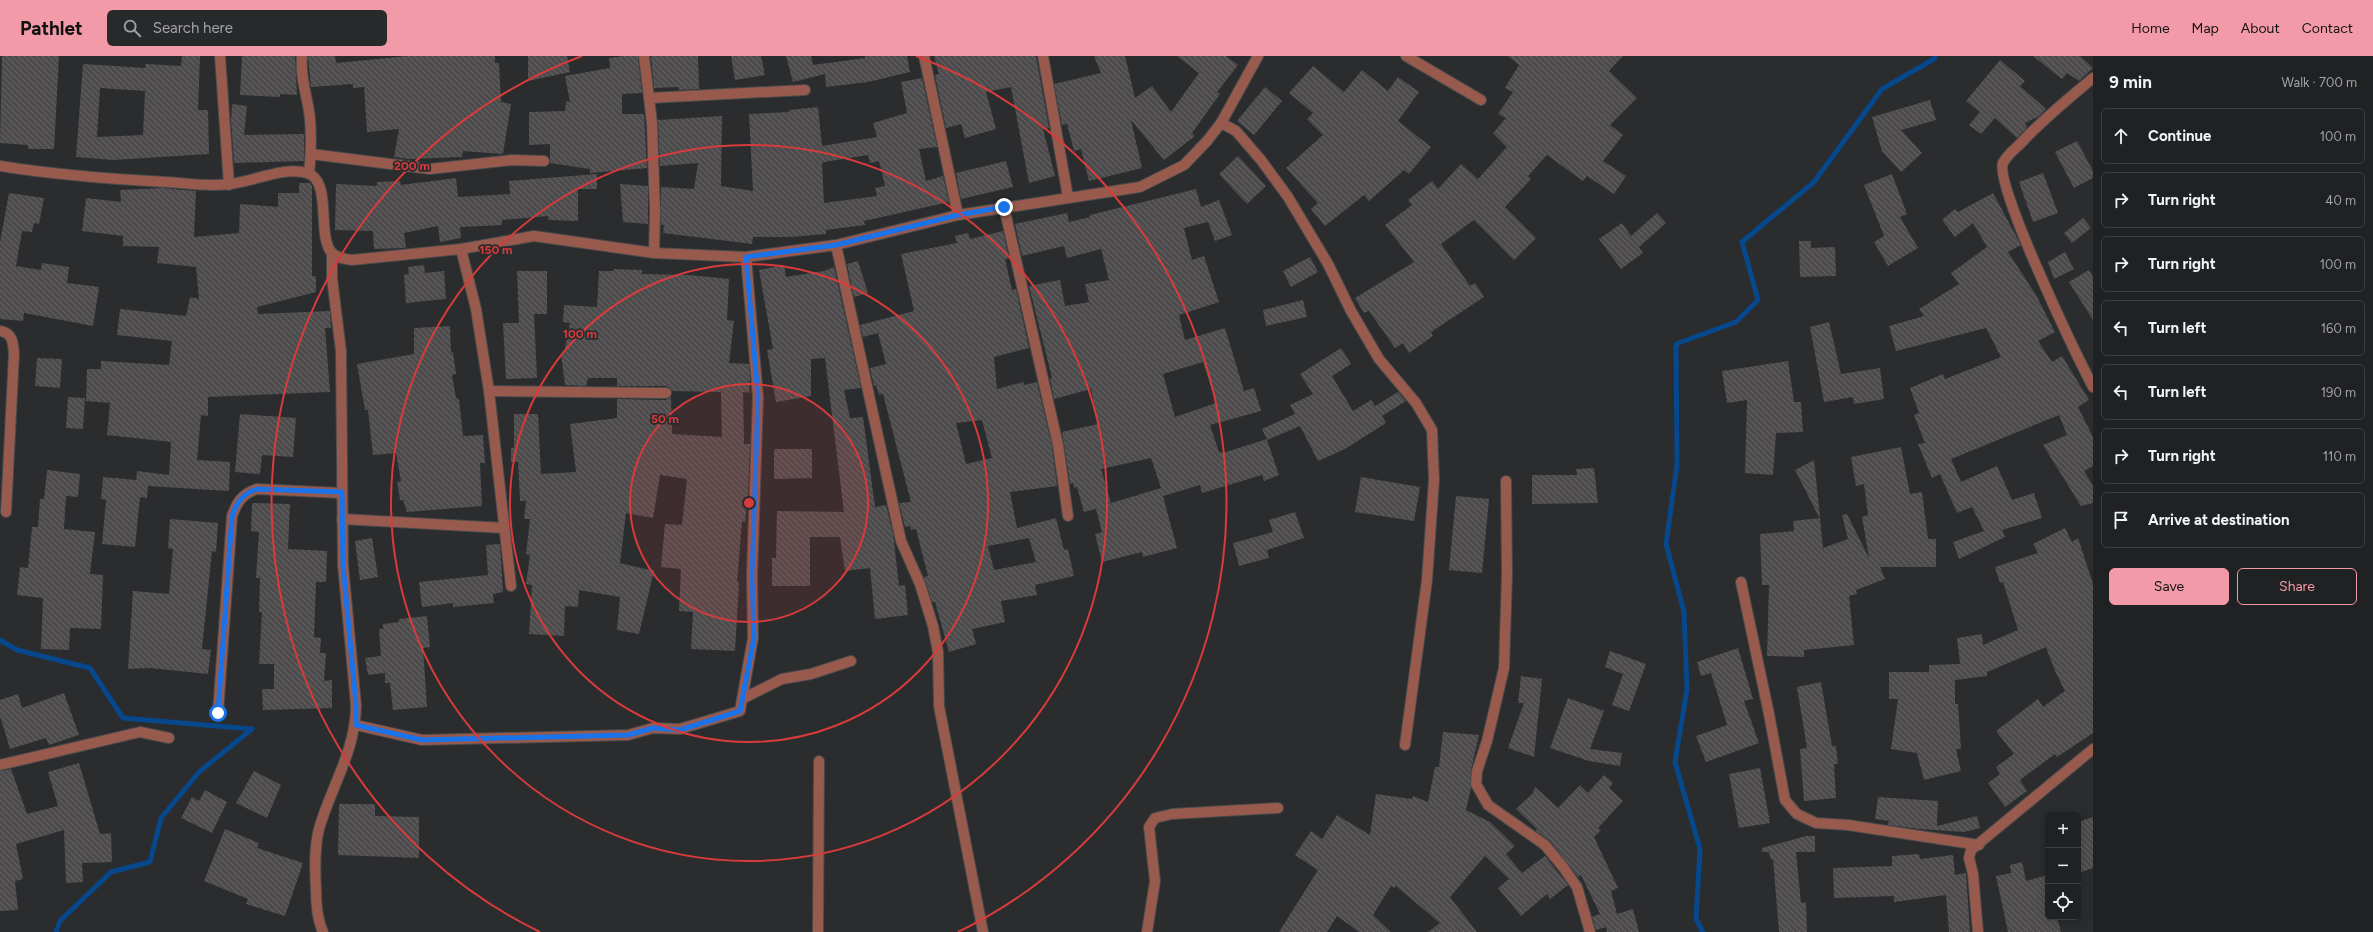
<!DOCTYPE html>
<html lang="en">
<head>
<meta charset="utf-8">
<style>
	body { margin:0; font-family:Figtree,sans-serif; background:#28292a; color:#f1f3f6 }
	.controls { position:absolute; right:12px; bottom:12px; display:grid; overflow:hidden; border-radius:6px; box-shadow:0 2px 10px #0003 }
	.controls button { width:36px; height:36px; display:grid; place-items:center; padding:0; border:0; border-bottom:1px solid #3d3e40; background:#202122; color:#f1f3f6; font:20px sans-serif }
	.stop { position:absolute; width:12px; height:12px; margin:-9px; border:3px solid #1a73e8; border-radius:50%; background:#fff }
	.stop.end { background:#1a73e8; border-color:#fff; box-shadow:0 1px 4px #0008 }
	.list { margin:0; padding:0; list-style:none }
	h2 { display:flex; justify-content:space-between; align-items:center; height:52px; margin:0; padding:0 16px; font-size:17px }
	h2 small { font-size:13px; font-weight:400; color:#a2a3a5 }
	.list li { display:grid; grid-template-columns:26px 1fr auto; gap:12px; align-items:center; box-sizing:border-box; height:56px; margin:0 8px 8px; padding:0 8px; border:1px solid #3d3e40; border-radius:6px }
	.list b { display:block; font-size:15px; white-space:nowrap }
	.list em { font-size:13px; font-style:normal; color:#a2a3a5 }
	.actions { display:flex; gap:8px; padding:12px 16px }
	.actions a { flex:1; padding:9px 0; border:1px solid #f39aa8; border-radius:6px; text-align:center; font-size:14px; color:#f39aa8 }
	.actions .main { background:#f39aa8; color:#111 }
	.icon { flex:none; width:22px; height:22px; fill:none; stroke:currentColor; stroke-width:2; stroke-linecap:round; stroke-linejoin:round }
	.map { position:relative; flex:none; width:2093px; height:876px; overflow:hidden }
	header { display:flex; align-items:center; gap:24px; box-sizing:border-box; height:56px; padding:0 20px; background:#f39aa8; color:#111 }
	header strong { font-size:19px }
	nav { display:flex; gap:22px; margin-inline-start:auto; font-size:14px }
	.search { width:280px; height:36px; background:#28292a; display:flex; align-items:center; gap:10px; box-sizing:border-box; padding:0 14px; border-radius:6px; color:#a2a3a5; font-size:15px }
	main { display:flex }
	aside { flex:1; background:#202122 }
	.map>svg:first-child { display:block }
</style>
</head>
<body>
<header>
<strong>Pathlet</strong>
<div class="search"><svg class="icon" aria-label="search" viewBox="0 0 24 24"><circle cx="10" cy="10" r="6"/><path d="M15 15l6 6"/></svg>Search here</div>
<nav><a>Home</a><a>Map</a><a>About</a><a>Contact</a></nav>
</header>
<main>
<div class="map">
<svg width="2093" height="876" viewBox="0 0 2093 876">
	<defs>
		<pattern id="building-back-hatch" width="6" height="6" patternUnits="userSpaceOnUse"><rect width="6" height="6" fill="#4e4b4d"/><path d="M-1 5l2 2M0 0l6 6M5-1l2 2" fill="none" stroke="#676567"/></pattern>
	</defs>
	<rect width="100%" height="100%" fill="#2a2c2e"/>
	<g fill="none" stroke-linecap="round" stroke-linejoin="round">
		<g stroke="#06488b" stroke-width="5">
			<path d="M0,584L17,594L90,612L123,662L252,673"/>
			<path d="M56,876L60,865L111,816L150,806L161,762L199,716L252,673"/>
			<path d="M1703,876L1696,863L1700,793L1675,706L1687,633L1684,556L1666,488L1677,409L1676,288L1736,266L1758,244L1742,186L1814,126L1882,33L1934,3L1935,0"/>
		</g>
	</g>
	<g fill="url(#building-back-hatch)" fill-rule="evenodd">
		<path d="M2,0H59L54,93H28V89L0,87Z"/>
		<path d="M182,0H200L198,54H208L209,98L113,104L76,101L83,8L145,12L146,8L181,10ZM100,32L145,35L143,79L97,81Z"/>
		<path d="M242,0H295L297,39L280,38V41L240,39Z"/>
		<path d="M308,0H335L336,7L408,0H495V7H499L501,46L511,48L503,98L463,95L462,101L409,103L394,101L399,73L367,76L364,31L353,32V28L311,31Z"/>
		<path d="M528,0H567L570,16L528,25Z"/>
		<path d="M624,0H638L642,37L622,38V58H644L647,112L590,117V113L550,107V88L529,89V56L565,55L566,45L570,46L565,20L610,12L609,2Z"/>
		<path d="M651,0H698L699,33L679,34V31L654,32Z"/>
		<path d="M731,0H761L765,19L735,24Z"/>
		<path d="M786,0H811L813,9L865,2V0H907L910,16L868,26L826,31L825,18L793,26Z"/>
		<path d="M934,0H1036L1049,72L1043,73L1055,120L1029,127L1011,31L986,36L996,73L965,82L961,68L946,72L935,19L939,18Z"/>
		<path d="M1094,0H1125L1135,42L1152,30L1171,56L1199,17L1177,0H1226L1238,9L1217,36L1220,38L1192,77L1195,80L1164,104L1131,64L1142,112L1089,125L1081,93L1074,95L1067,68L1062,69L1054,28L1101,17Z"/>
		<path d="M1508,0H1623L1609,15L1637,42L1610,69L1623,79L1603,105L1626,120L1614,138L1587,120L1583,125L1547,99L1528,120L1531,123L1505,151L1536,182L1514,204L1474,164L1441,188L1470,230L1475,227L1484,241L1431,276L1433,280L1409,297L1403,287L1395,292L1369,255L1364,257L1355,242L1414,206L1385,169L1412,149L1408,144L1432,125L1438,133L1461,108L1478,123L1507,91L1493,77L1506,62L1498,58L1513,36L1505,32L1519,9Z"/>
		<path d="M2033,0H2080L2093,12L2079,25L2067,17L2062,23Z"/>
		<path d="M2000,4L2025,25L2020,30L2046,53L2038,61L2025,67L2027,72L2017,82L1995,62L1981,78L1969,69L1980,56L1966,45Z"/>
		<path d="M1313,10L1344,36L1362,14L1388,35L1398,21L1419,36L1398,65L1431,91L1409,118L1404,114L1369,145L1364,139L1325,170L1311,153L1318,147L1286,112L1323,79L1307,63L1313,57L1289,37Z"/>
		<path d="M922,22L937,91L919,93L926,125L943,120L949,146L864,165L865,169L826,174V178L791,181H753L752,188L663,177L664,169H661V131L694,133L698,107L660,110L658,64L722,60L721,130L753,135L749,58L789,56V54L818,51L822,90L877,81L873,67L907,57L901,26ZM868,99L870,107L879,105L885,130L875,132L877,140L824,147L822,108L824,106Z"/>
		<path d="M1265,31L1282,45L1254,79L1237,65Z"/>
		<path d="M1930,44L1936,64L1901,74L1922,97L1901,116L1882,95L1872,61Z"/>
		<path d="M232,48L247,50L244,79L304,78V105L234,107L231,64Z"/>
		<path d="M2077,85L2093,115V122L2074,132L2055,96Z"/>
		<path d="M1238,100L1266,130L1247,148L1219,118Z"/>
		<path d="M1006,105L1013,131L961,143L956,117Z"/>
		<path d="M2043,117L2058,157L2033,166L2019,126Z"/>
		<path d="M597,118V133H578V165L548,164V160L502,164V169L460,171L461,182L440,186L438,170L404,177L406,192H403L374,193L373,175L335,174L336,128L377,130V126L400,125L401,129L456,122L458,141L510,138L509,125Z"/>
		<path d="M1892,118L1907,158L1900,161L1918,192L1888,210L1874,186L1884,180L1864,129Z"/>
		<path d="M299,127H310L312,130V220H316V236L257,251L258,258L330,255L331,272H325L330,336L208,341V360L201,359L197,404L230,406L229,435L148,430L147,442L140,441L135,491L102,488L106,444L101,443L103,421L136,424L137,415L169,419L171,386L107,379L110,347L86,345L87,313H101V305L169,309L172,285L117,279L120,253L186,260L190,241L199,243L196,211L157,207L159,191L123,190V180L82,175L86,142L121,146L120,134L162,132L196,135L194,181L239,177L240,148L278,151V137H299Z"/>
		<path d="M620,128L648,130V168L623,166Z"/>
		<path d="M1196,133L1201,151L1219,144L1232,179L1215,185L1208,166L1184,172L1192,204L1204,200L1219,246L1179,259L1185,284L1225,272L1244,335L1254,332L1261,355L1210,369L1219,396L1223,397L1267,383L1262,373L1295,358L1290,349L1313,338L1300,318L1341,292L1351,308L1332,320L1353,355L1371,344L1375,350L1398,336L1406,345L1382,360L1386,367L1345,393L1318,405L1300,370L1267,384L1279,419L1264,425L1262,419L1202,437L1200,429L1163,440L1177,492L1143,501L1142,496L1102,506L1095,478L1102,476L1096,453L1084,456L1077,431L1074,432L1073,427L1070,428L1062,376L1098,368L1091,333L1054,343L1050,322H1052L1029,230L1060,224L1065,250L1089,246L1085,228L1109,224L1101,193L1067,202L1064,190L1022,200L1015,168L1067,157L1069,166L1090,161V159ZM1203,306L1216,347L1175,361L1163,318ZM1151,402L1161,432L1111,447L1101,413Z"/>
		<path d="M9,137L44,142L39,168L34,167L32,176L22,175L16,210L41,214L42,207L69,211L67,227L99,231L93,270L24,257L23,265L0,263V186Z"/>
		<path d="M1993,137L2021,189L2008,196L2036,239L2055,276L2038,285L2052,306L2062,300L2089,344L2078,351L2093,381V410L2084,415L2093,430V447L2081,450L2043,389L2067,379L2059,359L1951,403L1961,426L1997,410L2012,444L2034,437L2042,462L2002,474L2005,481L1959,503L1953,486L1984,475L1972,451L1957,457L1940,418L1932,422L1918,388L1925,387L1914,359L1919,357L1910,332L1943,318L1945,323L2001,301L1986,272L1896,295L1889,270L1924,260L1919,253L1959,228L1951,217L1987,191L1973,167L1955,181L1942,164L1955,153L1958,156Z"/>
		<path d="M1657,157L1666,167L1639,191L1643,197L1621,213L1599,183L1622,167L1631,180Z"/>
		<path d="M2083,162L2091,172L2072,187L2064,177Z"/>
		<path d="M1003,175L1009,202L1005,203L1012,234L1016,233L1029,292L994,301L997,333L1023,326L1024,329L1037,326L1052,390L1057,430L1010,436L1017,472L1056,462L1064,494L1068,493L1074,520L1035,529L1037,539L1001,545L1005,566L972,573L976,588L949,596L935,546H932L924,521L928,520L916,473L911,474L910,470L905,471L899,447L911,446L883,338L879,339L876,329L874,330L870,312L886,308L878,277L863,281L860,269L914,255L901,198L957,187L955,180L968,177L970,183ZM982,364L992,402L966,408L956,367ZM1029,482L1036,506L994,514L988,490Z"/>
		<path d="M1799,185H1811V192L1835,191L1836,220L1800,221Z"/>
		<path d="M2065,196L2074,213L2054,223L2048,206Z"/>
		<path d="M1310,201L1318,216L1291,231L1283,215Z"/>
		<path d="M858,205L868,237L854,241L847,208Z"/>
		<path d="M424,209L425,217L444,215L446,243L406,247L404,219L409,218L408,211Z"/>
		<path d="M784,209L786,221L824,215L834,211L861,332L844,334L850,362L863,361L875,451L886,449L893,477L899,530L905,529L908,559L875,563L870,512L845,515L840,481H810V530H772V502H776L777,455L844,456L825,302L811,303V340L776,346L767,294L773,293L759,214Z"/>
		<path d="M614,213L642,214V218L690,219L729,223L727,264L734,265L729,307L749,308L750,322L749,337L743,336L744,388H750L748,440L745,466L742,465L737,526H739L735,595L691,593L693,556L679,555L681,513L661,511L665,468L682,469L687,423L660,419L653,462L626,457L620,507L654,515L639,578L617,574L620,541L579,534L578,551L565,550L564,580L529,578L532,529L526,528L530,499L526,498L530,463H524L526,445H520L518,406H511V392H514V358H538L541,418L576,416L570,368L617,362V343L666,344L671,341L672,378L722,381L721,336L672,335L666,330H617V322H588L586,330L565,329L561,298H564L570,267L563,266L564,249L597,251L599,215H613Z"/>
		<path d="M2089,214L2093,221V264L2069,226Z"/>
		<path d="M517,215H547V258H534L537,322L506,323L503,267H519Z"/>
		<path d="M1303,244L1307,261L1266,270L1263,254Z"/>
		<path d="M1829,266L1841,318L1880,312L1884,343L1854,348L1853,341L1824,346L1810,271Z"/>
		<path d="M450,270L451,297L453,296L456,318L452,319L456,342L459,344L463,380L483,379L485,407H480L482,450L407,456L403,444H400L397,426L401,425L396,397L373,399L368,354H365L357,308L414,298V272Z"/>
		<path d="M37,302L62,303L60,332L35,330Z"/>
		<path d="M1788,305L1794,346H1801L1803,376L1776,377L1773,419L1745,417L1747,344L1727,347L1722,315Z"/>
		<path d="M68,341L85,342L83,373L66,372Z"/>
		<path d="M240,358L296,362L293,401L262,399L260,418L235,416Z"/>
		<path d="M1901,391L1910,438L1922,436L1928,483H1936V511H1880L1885,523L1856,534L1857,538L1849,540L1854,589L1804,594V601L1767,600L1769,529H1762L1760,478L1794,475L1793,465L1820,462L1823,492L1848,483L1842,459L1847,458L1869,502L1862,461L1868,459L1864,428L1856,430L1851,401Z"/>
		<path d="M774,393H812V422L774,423Z"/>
		<path d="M1814,404L1820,461H1819L1795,414Z"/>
		<path d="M1594,412L1598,447L1532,448V419H1577L1576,413Z"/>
		<path d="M47,414L80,418L78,441L66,440L64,473L95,476L90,518L103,519L101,573L70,572L69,594L41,593L43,542L17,539L20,511L28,512L32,471H38L40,443H44Z"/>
		<path d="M1361,421L1420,431L1414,465L1355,456Z"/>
		<path d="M1456,440L1489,443L1482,517L1449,514Z"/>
		<path d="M252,447L290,448L288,493L327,495L326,526H316L314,581L321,582L320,597H326L324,625L332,624V652L263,654L262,633H274V608H259L262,556H259L260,522H256L259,476L251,475Z"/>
		<path d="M1295,456L1304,482L1267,494L1269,502L1239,510L1233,487L1273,476L1269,464Z"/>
		<path d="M170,463L218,467L216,496L212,495L202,593L211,594L208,618L150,612L128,613L133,535L169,538L173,493L168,492Z"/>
		<path d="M2065,472L2072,486L2078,482L2093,528V677L2057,701L2055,698L2020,724L2027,735L2005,751L1988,727L2000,718L1996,711L2014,698L1996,675L2038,643L2043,651L2065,635L2055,615L2046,591L1987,616V620L1955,624V648H1958L1961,693H1956L1961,715L1924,724L1917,697L1891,693L1898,643H1889V616H1929V609L1960,608L1957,582L1982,578L1983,589L2018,574L2003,526L2000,527L1995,511L2038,497L2033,488Z"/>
		<path d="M372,482L378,521L360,524L355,485Z"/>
		<path d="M500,488L503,536L493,538L494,547L453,551V547L422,551L419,526L488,519L486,489Z"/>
		<path d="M427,560L430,591L423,592L427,651L393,654L390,627H385V617L368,619L365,602L381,600L379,573H383V568L399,566V563Z"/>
		<path d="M1738,592L1753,643L1744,645L1759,687L1706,706L1696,680L1727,669L1711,617L1701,620L1697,606Z"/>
		<path d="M1610,595L1646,608L1629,655L1612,649L1623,618L1605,611Z"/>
		<path d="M1521,620L1542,623L1534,701L1508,692L1524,647H1518Z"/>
		<path d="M1821,626L1832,690H1836L1838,708H1834L1836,742L1804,745L1800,693L1807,692L1797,631Z"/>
		<path d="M64,637L79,679L49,689L46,682L10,693L0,660V644L18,638L22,652Z"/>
		<path d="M1568,642L1604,655L1590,693L1622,697L1620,710L1589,705L1550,692Z"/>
		<path d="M1443,676L1479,679L1471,714V732L1466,754L1490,766L1515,790L1506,798L1522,817L1545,800L1568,829L1550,843L1547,838L1521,860L1498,832L1509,823L1485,800L1450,841L1477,876H1428L1440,867L1396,830L1394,832L1391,830L1373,859L1391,876H1359L1337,860L1327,876H1279L1318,814L1295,799L1311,775L1322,783L1337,759L1370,779L1376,738L1412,743L1413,740L1428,746L1435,711H1439Z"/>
		<path d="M79,707L100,778L111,777L112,806L82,807L83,826L66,827L64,774L16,788L23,823L15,825L18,854L0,855V715L11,713L27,758L58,750L48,716Z"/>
		<path d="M1760,712L1770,767L1739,772L1729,718Z"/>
		<path d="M254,715L281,729L267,762L236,747Z"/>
		<path d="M1604,719L1613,727L1609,732L1623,745L1598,772L1601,774L1594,781L1618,832L1611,835L1617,858L1633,853L1639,876H1607L1606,871L1596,874L1592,861L1600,858L1581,819L1578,821L1550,785L1536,775L1537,773L1516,753L1533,737L1535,731L1558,752L1580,729L1588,737Z"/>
		<path d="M205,734L227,746L212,777L181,762L192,741L199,745Z"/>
		<path d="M1878,741L1938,745L1937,770L1977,760L1980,772L1964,776L1920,773L1888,769L1889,765L1875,763Z"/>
		<path d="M339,748H375V760L419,761V802L338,799Z"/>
		<path d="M2093,761V812L2078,817V766Z"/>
		<path d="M225,773L259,787L257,792L303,807L285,860L246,848L248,843L204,825Z"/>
		<path d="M1806,780H1815V796H1796L1801,847L1806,846L1807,876H1779L1773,803L1771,804L1769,796H1762V792Z"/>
		<path d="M1919,798L1920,803L1953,799L1955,819L1966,817L1970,876H1949L1946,839L1894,846V840L1834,842L1833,812L1892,810V800Z"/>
		<path d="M2022,806L2026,825L2048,819V861H2057L2061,876H2008L1996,820L2011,817L2010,809Z"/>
	</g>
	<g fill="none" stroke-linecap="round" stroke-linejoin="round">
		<defs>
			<g id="minor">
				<path d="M220,0L229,129"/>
				<path d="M302,0C300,19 306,37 309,55C312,76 311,97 309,118"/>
				<path d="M644,0L652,67L655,156L654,197"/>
				<path d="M924,0L958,159"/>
				<path d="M1043,0L1068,141"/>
				<path d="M1406,0L1481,44"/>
				<path d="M2093,22C2068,43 2043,63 2021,87C2015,93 2007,99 2003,107C1994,129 2078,302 2093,331"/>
				<path d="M650,42L805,34"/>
				<path d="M1221,67L1236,75L1261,104L1288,141L1328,208L1351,255L1379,303L1416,347L1432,374L1434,424L1427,524L1405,689"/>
				<path d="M311,98L430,113L512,104L544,105"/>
				<path d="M0,110C55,119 110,123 166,126C186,127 209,131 229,128C253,126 283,110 307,117C333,125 316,180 332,197C337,202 345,203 352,204L461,193L534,180L654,197L746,201L836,189L958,159L1140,131L1184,109L1207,85L1221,67L1258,0"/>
				<path d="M1004,151L1058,389L1068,460"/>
				<path d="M836,189L901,485L920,528L933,570L938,596L939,650L983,876"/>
				<path d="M461,193L476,253L489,335L511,530"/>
				<path d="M0,275C13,277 13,287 14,298L6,456"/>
				<path d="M489,335L666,337"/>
				<path d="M1506,425L1507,519L1504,612L1487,685L1477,715L1476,728L1488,749L1545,789L1563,811L1577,831L1590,876"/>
				<path d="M342,463L504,472"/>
				<path d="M1741,526L1769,658L1785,744L1797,758L1816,767L1848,769L1979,789"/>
				<path d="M742,643L782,623L811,618L851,605"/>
				<path d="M218,657L232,460C237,446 242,438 257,433L342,437"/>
				<path d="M356,669L422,684L628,679L653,672L680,673L740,655L753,582L752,520L758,341L746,201"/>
				<path d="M0,709L140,676L169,682"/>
				<path d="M323,876C317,863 316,849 316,834C315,815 314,792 319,773C331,731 356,694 356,649L343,509L341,295L332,222V197"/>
				<path d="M818,876L819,705"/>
				<path d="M1147,876L1155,825L1149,771L1155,762L1172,758L1278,752"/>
				<path d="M1978,876L1973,818L1969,802L1971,794L2093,693"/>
			</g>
		</defs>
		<use href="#minor" stroke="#484a4c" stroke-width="12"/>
		<use href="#minor" stroke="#975a4d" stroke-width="10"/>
	</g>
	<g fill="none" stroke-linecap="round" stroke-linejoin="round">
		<path stroke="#1a73e8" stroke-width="5" d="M218,657L232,460C237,446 242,438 257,433L342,436L343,509L356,649V669L422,684L628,679L653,672L680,674L740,655L754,582L752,520L758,341L746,201L836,189L958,159L1004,151"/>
	</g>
	<circle cx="749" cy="447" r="119" fill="#d83b3b" fill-opacity=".12"/>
	<g fill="none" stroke="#d83b3b" stroke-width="2">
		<circle cx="749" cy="447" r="119"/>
		<circle cx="749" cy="447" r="239"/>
		<circle cx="749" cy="447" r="358"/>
		<path d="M540 876A477 477 0 0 1 582 0M916 0A477 477 0 0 1 958 876"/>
	</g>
	<circle cx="749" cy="447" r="6" fill="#d83b3b" stroke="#2a2c2e" stroke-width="2"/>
	<g font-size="12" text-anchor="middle" font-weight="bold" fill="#d83b3b" stroke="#2a2c2e" stroke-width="3.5" stroke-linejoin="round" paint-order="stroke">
		<text x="412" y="114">200 m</text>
		<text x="496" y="198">150 m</text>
		<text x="580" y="282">100 m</text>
		<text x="665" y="367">50 m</text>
	</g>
</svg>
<div class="controls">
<button>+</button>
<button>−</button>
<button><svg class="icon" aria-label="locate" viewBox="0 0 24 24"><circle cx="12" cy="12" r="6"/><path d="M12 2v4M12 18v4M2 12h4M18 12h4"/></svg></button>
</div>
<div class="stop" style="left:218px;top:657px"></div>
<div class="stop end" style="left:1004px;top:151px"></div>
</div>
<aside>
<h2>9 min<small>Walk · 700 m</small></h2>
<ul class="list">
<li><svg class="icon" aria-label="ahead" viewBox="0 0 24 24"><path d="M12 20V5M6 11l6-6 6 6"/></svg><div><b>Continue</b></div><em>100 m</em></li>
<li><svg class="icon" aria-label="right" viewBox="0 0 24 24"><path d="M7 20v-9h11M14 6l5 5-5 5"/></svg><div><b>Turn right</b></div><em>40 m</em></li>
<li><svg class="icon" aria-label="right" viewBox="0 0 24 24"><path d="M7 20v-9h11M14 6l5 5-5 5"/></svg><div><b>Turn right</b></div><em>100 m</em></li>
<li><svg class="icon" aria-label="left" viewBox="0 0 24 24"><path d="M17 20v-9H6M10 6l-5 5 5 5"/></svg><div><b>Turn left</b></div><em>160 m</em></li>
<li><svg class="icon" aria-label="left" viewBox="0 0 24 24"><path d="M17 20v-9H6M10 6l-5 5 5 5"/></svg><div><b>Turn left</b></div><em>190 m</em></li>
<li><svg class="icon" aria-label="right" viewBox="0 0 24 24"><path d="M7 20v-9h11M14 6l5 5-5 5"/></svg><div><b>Turn right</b></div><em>110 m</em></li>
<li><svg class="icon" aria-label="arrive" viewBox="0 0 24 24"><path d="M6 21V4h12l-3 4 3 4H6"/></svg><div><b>Arrive at destination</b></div></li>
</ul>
<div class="actions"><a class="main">Save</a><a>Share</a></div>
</aside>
</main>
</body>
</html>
